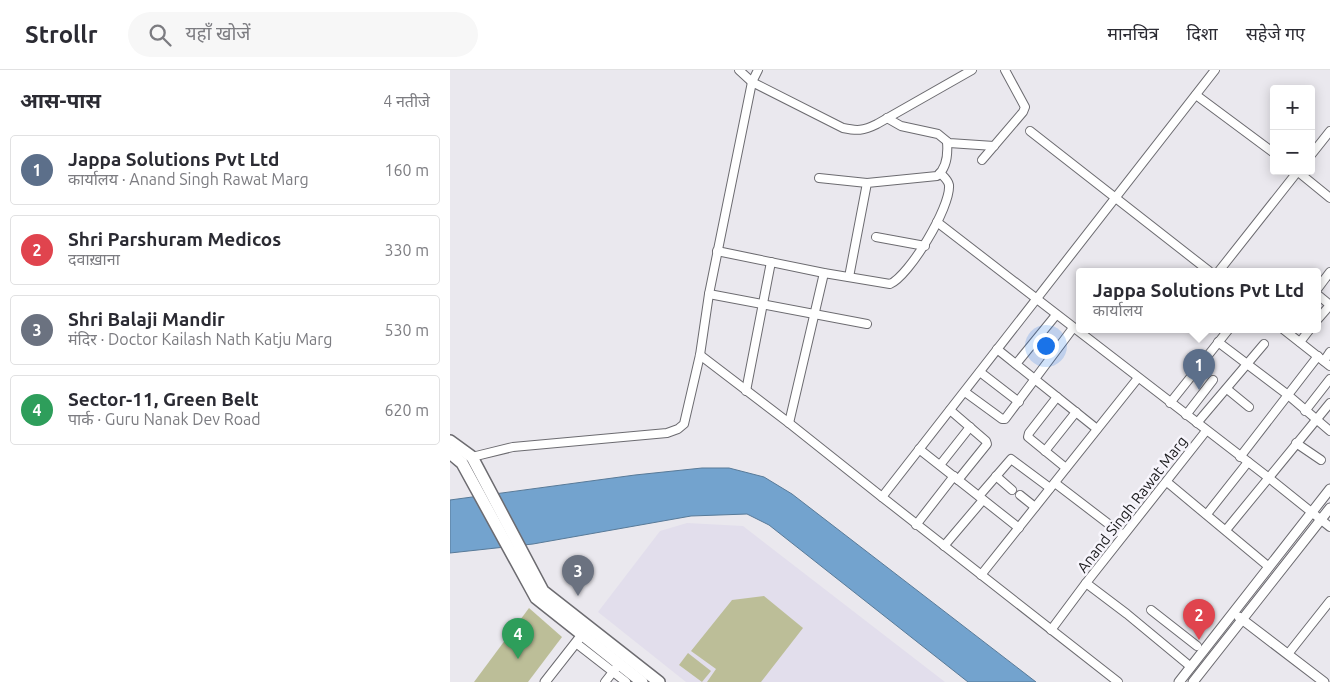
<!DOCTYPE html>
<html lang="hi">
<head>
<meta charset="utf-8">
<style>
	body { margin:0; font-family:Ubuntu,"Noto Sans Devanagari",sans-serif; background:#f7f7f7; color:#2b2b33 }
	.controls { position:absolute; right:15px; top:15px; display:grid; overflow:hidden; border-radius:5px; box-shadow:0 2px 12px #0003 }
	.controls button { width:45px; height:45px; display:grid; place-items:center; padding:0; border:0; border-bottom:1px solid #e1e1e2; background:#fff; color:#2b2b33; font:25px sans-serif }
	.you { position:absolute; left:595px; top:275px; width:18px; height:18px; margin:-12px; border:4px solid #fff; border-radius:50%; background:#1a73e8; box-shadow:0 0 0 8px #1a73e833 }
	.badge { display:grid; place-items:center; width:32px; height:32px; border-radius:50%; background:#057ac4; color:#fff; font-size:16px; font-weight:700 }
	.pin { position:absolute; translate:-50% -41px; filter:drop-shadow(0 1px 2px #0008) }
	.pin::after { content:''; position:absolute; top:26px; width:18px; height:15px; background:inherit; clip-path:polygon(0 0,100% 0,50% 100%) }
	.popup { position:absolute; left:626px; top:198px; width:245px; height:65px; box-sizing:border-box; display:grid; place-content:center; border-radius:5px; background:#fff; filter:drop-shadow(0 1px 4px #0005); font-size:16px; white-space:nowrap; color:#7c7c81 }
	.popup b { font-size:19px; color:#2b2b33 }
	.popup::after { content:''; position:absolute; left:50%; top:100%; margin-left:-10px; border:10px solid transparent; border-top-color:#fff }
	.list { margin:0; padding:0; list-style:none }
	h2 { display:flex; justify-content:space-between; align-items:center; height:65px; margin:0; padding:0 20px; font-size:21px }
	h2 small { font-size:16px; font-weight:400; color:#7c7c81 }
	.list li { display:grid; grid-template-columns:32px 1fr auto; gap:15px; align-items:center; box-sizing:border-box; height:70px; margin:0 10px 10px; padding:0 10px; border:1px solid #e1e1e2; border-radius:5px }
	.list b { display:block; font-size:19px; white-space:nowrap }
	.list p { margin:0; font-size:16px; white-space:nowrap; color:#7c7c81 }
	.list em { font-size:16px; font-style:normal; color:#7c7c81 }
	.icon { flex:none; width:28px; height:28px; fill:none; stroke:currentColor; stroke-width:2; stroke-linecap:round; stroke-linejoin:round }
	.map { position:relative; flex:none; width:880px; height:612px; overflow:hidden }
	header { display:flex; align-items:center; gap:30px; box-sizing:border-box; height:70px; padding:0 25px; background:#fff; border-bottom:1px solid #e1e1e2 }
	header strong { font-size:24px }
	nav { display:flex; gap:28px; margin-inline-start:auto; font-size:18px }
	.search { width:350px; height:45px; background:#f7f7f7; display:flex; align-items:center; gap:12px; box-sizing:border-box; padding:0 18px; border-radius:28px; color:#7c7c81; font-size:19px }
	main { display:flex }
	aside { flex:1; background:#fff }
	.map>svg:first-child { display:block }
</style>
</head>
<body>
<header>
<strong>Strollr</strong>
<div class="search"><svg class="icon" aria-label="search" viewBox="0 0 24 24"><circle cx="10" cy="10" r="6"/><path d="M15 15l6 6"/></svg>यहाँ खोजें</div>
<nav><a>मानचित्र</a><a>दिशा</a><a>सहेजे गए</a></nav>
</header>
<main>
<aside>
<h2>आस-पास<small>4 नतीजे</small></h2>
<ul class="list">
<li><span class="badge" style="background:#5c6f8a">1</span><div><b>Jappa Solutions Pvt Ltd</b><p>कार्यालय · Anand Singh Rawat Marg</p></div><em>160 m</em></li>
<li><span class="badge" style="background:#e0444e">2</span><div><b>Shri Parshuram Medicos</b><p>दवाख़ाना</p></div><em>330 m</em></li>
<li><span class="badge" style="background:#6b7280">3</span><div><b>Shri Balaji Mandir</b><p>मंदिर · Doctor Kailash Nath Katju Marg</p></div><em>530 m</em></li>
<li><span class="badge" style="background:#2e9e5b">4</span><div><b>Sector-11, Green Belt</b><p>पार्क · Guru Nanak Dev Road</p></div><em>620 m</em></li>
</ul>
</aside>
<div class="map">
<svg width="880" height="612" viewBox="0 0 880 612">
	<rect width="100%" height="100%" fill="#eae8ee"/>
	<path fill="#e2deec" d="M237,453L293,456L495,612H236L148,542L210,461Z"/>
	<g fill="#bcbe98">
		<path d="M314,526L353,558L311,612H257L266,599L241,581L282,530Z"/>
		<path d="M79,538L112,567L78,612H24Z"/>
		<path d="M238,583L261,601L252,612L229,595Z"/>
	</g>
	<path fill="#73a3ce" stroke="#587a98" d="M252,398H279L314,407L342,424L586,612H518L319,455L297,444L241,446L83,474L0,483V430L185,405Z"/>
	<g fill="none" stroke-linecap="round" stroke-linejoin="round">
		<defs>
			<g id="minor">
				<path d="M289,0L302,12L393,58C407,61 413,61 427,54L522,0"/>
				<path d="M746,25L824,83"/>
				<path d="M437,48L451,56L488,64L499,73L544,76"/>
				<path d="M580,61L759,201"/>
				<path d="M861,85L880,61"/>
				<path d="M532,90L573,42L575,37L555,0"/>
				<path d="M847,101L880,128"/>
				<path d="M369,108L417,113"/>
				<path d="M487,152L819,408L880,457"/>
				<path d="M426,167L475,176"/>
				<path d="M267,181L374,203L440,214C459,206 501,137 499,115C498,110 494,107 490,103"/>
				<path d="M769,201L848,101"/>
				<path d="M399,207L417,113L487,106C497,98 498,84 497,72"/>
				<path d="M868,218L880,202"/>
				<path d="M259,224L417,254"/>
				<path d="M868,225L880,235"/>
				<path d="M868,249L880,235"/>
				<path d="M833,259L880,296"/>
				<path d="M768,272L838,325L880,361"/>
				<path d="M850,272L860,259"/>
				<path d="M547,279L647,359"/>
				<path d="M250,285L339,353L432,427L668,612"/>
				<path d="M874,291L880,282"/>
				<path d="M566,294L606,245"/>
				<path d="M530,302L569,332"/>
				<path d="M777,319L799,337"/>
				<path d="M296,321L321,192"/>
				<path d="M515,322L552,349H555L623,258"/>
				<path d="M607,327L579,363L578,367L616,398"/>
				<path d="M720,333L779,259"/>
				<path d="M500,340L536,371L537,374L508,410"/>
				<path d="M855,341L880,309"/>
				<path d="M736,345L763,310"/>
				<path d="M339,353L374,203"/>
				<path d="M747,353L814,274"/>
				<path d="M846,373L871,390"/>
				<path d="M469,379L569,458"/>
				<path d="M595,381L626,342"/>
				<path d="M22,387L63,377L217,363L228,359L234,354L250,285L259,224L302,12L308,0"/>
				<path d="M790,387L868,286"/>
				<path d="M490,395L520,357"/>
				<path d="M546,406L562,420"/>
				<path d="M717,412L819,497"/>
				<path d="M605,413L673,465"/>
				<path d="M570,425L585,437"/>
				<path d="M529,426L561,389L600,418"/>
				<path d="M432,427L765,0"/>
				<path d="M757,444L798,392"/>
				<path d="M466,455L504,406"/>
				<path d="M776,460L880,333"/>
				<path d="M494,476L533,430"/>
				<path d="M531,505L688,308"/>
				<path d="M701,540L747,576"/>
				<path d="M601,560L636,513"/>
				<path d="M126,573L176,612"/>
				<path d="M838,584L880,531"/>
				<path d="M741,597L677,544L636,513L756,361"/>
				<path d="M155,612L166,598"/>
			</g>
			<g id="tertiary">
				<path d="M789,547L874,612"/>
				<path d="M95,612L135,561"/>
				<path d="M729,612L880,419"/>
				<path d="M743,612L880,438"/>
			</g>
			<g id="primary">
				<path d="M0,371L22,387L93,521L209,612"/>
				<path d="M0,383L12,393L86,528L192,612"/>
			</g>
		</defs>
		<use href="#minor" stroke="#6c6b70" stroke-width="10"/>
		<use href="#tertiary" stroke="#6c6b70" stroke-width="11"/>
		<use href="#primary" stroke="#6c6b70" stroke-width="14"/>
		<use href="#minor" stroke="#fff" stroke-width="8"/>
		<use href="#tertiary" stroke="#fff" stroke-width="9"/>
		<use href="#primary" stroke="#fff" stroke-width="11"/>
	</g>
	<g text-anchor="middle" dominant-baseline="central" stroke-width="5" stroke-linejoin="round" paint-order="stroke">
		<g font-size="15" fill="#19191b" stroke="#f7f5fc">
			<text transform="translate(682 434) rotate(-52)">Anand Singh Rawat Marg</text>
		</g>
	</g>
</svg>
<div class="controls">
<button>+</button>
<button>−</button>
</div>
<div class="you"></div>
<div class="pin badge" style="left:749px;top:320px;background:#5c6f8a">1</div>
<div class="popup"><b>Jappa Solutions Pvt Ltd</b>कार्यालय</div>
<div class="pin badge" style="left:749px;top:570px;background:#e0444e">2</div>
<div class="pin badge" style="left:128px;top:526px;background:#6b7280">3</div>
<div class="pin badge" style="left:68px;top:589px;background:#2e9e5b">4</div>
</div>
</main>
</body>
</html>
